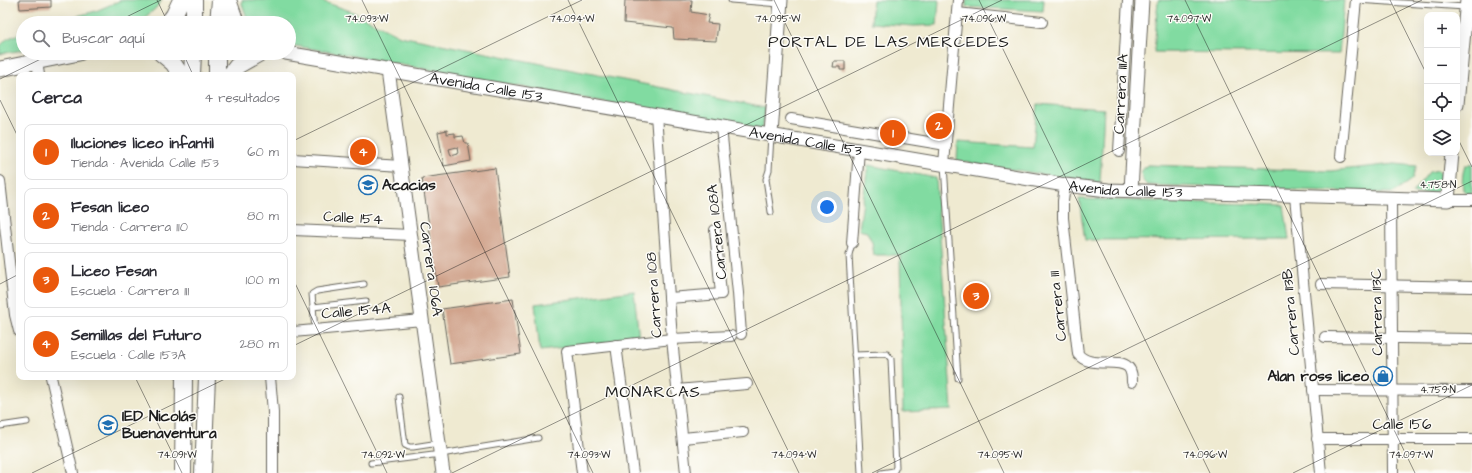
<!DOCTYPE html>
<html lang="es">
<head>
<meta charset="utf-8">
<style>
	body { margin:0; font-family:"Architects Daughter",sans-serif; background:#f2f2f3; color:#2b2b33 }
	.controls { position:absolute; right:12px; top:12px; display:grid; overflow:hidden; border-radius:8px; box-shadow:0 4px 16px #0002 }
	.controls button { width:36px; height:36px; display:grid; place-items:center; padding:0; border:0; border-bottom:1px solid #e1e1e2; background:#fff; color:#2b2b33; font:20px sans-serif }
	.you { position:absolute; left:827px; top:207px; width:14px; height:14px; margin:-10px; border:3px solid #fff; border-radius:50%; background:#1a73e8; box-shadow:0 0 0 6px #1a73e833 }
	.badge { display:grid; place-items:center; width:26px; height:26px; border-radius:50%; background:#ea580c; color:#fff; font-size:13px; font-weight:700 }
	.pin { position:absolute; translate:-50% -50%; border:2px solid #fff; box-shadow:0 1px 4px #0006 }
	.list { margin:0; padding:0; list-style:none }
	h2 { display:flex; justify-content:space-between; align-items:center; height:52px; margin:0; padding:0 16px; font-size:17px }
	h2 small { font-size:13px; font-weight:400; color:#7c7c81 }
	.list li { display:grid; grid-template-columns:26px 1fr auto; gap:12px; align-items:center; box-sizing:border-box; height:56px; margin:0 8px 8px; padding:0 8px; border:1px solid #e1e1e2; border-radius:8px }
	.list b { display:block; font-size:15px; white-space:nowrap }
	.list p { margin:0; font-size:13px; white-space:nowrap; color:#7c7c81 }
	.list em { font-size:13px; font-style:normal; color:#7c7c81 }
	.icon { flex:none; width:22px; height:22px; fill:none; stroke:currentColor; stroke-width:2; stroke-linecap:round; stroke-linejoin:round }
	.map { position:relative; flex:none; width:1472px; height:473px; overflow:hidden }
	.search { position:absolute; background:#fff; box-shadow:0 4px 16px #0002; left:16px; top:16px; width:280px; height:44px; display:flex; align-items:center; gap:10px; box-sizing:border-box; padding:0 14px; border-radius:22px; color:#7c7c81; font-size:15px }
	.panel { position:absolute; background:#fff; box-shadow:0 4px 16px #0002; left:16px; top:72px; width:280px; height:308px; border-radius:8px }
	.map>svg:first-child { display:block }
</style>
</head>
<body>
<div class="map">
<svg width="1472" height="473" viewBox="0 0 1472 473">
	<rect width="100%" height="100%" fill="#fdfcf7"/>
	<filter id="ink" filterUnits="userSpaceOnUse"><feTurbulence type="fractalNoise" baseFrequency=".025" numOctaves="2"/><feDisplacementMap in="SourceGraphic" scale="8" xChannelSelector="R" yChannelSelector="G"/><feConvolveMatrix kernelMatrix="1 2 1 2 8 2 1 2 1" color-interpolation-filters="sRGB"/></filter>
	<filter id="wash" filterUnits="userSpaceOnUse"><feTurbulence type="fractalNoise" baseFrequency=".012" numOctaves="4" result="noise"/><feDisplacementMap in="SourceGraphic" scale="16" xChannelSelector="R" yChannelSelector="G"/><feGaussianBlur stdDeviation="0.9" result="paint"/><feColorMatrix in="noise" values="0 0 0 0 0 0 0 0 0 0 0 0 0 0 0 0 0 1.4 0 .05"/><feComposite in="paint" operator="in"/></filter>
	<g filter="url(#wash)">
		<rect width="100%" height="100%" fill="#efead1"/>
		<g fill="#81dba1" stroke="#4e7c5e">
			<path d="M121,0H162L155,9L138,23H51L96,11Z"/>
			<path d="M242,0H319L353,12L400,36L765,108L762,131L332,52L289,45V23H249L242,4Z"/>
			<path d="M873,0H939L937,25L914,26L871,23Z"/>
			<path d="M966,0H1044L1043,11L966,7Z"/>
			<path d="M1158,0H1344L1339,54L1154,52Z"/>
			<path d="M23,32V50L0,54V46L7,39Z"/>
			<path d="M1037,104L1104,109L1100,183L957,161L958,142L1033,147Z"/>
			<path d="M1472,163V195L1468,194L1463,190C1462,181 1462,174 1465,166Z"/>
			<path d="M1395,164L1416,166L1412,179L1393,193L1147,185L1143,181L1141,172L1147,165L1330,171Z"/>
			<path d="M868,165L936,178L952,410L903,412L900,255H874L872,242L867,232L859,230Z"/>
			<path d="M1438,170L1442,174L1440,186L1435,193H1412L1429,172Z"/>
			<path d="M1079,199L1284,205L1289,239L1085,240Z"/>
			<path d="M634,291L639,339L540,351L535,304Z"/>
		</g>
		<g id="blocks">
			<g fill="#d0a38b" fill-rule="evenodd">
				<path d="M19,0H51V7L20,9Z"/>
				<path d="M625,0H692L691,12L709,15L707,23L718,24L716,41L674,39L673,28L624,23Z"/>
				<path d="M834,61H845V70H840V67H833Z"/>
				<path d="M447,130V134L455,133V137L463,136L465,143H468L471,161L444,166L438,132ZM457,147L458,154L451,156L449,149Z"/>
				<path d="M495,168L510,277L438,287L422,178Z"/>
				<path d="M513,299L521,354L450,364L442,309Z"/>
			</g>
		</g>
	</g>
	<g filter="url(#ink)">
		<use href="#blocks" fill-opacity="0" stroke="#66645b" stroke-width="1"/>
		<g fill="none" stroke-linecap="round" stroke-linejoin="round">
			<defs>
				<g id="service">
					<path d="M731,0L780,4"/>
					<path d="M1356,0L1465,7"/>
					<path d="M944,165L958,378"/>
					<path d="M771,212L766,179L769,170L771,135"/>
					<path d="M852,243L849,255L861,473"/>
					<path d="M313,307L366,301"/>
					<path d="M315,330L312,294L317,291L364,284"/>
					<path d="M854,355L887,354L891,359L896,467L894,471L881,473"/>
					<path d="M399,397L405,445L409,447H413L439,443"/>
					<path d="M0,426L27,422"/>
					<path d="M371,463L441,454L538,438"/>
				</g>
				<g id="minor">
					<path d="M957,13L1042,22"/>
					<path d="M37,61L39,75"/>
					<path d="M656,115L672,339L686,473"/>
					<path d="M791,119L946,145"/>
					<path d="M721,127L738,293L741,334"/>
					<path d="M1119,151L1128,0"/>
					<path d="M1341,157L1356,0"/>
					<path d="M293,159L401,166"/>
					<path d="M944,164L958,0"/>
					<path d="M0,181L15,315L19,331"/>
					<path d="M1065,185L1063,201V218L1078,354C1089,369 1118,357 1128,367C1132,371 1132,377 1132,382"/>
					<path d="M1295,196L1321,473"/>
					<path d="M1391,199L1393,473"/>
					<path d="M1448,200H1472"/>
					<path d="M293,230L411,235"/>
					<path d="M852,243L859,150"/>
					<path d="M1321,284L1472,287"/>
					<path d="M669,298L721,294L715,230"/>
					<path d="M293,332L422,320"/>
					<path d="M1325,337L1472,339"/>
					<path d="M616,345L633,473"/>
					<path d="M51,377L73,473"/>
					<path d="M270,377L273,412V473"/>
					<path d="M677,390L747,384"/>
					<path d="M1313,390L1472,391"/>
					<path d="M683,438L743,432"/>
					<path d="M1317,439H1472"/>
					<path d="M582,473L567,351L672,339L731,336"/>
				</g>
				<g id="tertiary">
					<path id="s1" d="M286,53L1065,185L1108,190L1448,200L1452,153"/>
					<path d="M388,70L443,473"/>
					<path d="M1457,104L1467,0"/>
					<path d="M771,134L781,0"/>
					<path d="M1131,190L1142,0"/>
				</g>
				<path id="secondary" d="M0,69L79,53"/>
				<g id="primary">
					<path d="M228,0L236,23"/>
					<path d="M168,23L174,15L181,0"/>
					<path d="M194,23V0"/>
					<path d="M218,23L220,0"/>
					<path d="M161,53L173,63L181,75"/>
					<path d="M192,75L193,53"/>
					<path d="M217,75V53"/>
					<path d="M230,75L237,66L260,53"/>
					<path d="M183,473L184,377"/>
					<path d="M203,473L207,377"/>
				</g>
			</defs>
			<use href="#service" stroke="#66645b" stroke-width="7"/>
			<use href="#minor" stroke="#66645b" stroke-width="12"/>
			<use href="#tertiary" stroke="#66645b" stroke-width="15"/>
			<use href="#secondary" stroke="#66645b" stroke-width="17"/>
			<use href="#primary" stroke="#66645b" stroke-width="18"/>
			<use href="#service" stroke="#fff" stroke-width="5"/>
			<use href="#minor" stroke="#fff" stroke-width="10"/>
			<use href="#tertiary" stroke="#fff" stroke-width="13"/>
			<use href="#secondary" stroke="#fff" stroke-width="15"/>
			<use href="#primary" stroke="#fff" stroke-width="16"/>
		</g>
	</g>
	<path fill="none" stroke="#1c1c1c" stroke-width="1" stroke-opacity="0.45" d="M157,0L168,23M362,0L593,473M568,0L799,473M774,0L1004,473M979,0L1210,473M1185,0L1415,473M1390,0L1427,75M114,23L161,0M183,53L193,75M0,79L53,53M0,100L19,139M1457,137L1472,167M293,141L582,0M293,279L387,473M0,284L19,274M293,346L1002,0M135,377L182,473M32,473L229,377M452,473L1422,0M872,473L1472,181M1293,473L1472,385"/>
	<defs>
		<symbol id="school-ring" viewBox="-11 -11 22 22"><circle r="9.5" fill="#fdfcf7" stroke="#1f6fb2" stroke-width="1.5"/><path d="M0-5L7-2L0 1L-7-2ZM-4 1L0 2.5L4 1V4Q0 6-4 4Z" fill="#1f6fb2"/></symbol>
		<symbol id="shop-ring" viewBox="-11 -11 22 22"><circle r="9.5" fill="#fdfcf7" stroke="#1f6fb2" stroke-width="1.5"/><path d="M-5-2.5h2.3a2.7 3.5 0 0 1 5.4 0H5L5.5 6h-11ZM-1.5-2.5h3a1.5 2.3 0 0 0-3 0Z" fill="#1f6fb2"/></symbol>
	</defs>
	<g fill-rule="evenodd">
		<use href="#school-ring" x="357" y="174" width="22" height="22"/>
		<use href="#shop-ring" x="1372" y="365" width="22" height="22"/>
		<use href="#school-ring" x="97" y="414" width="22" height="22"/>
	</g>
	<g text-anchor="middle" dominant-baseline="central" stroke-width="3" stroke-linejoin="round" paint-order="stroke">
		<g font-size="15" fill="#1c1c1c" stroke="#fdfcf7">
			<text stroke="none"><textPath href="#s1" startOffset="203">Avenida Calle 153</textPath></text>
			<text transform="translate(1121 94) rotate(-87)">Carrera 111A</text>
			<text stroke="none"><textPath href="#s1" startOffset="527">Avenida Calle 153</textPath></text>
			<text stroke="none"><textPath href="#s1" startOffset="851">Avenida Calle 153</textPath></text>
			<text transform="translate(353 218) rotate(3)">Calle 154</text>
			<text transform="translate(717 232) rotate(-96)">Carrera 108A</text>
			<text transform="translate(431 269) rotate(82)">Carrera 106A</text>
			<text transform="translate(654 295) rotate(-94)">Carrera 108</text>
			<text transform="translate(1058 306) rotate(-96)">Carrera 111</text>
			<text transform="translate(356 311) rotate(-5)">Calle 154A</text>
			<text transform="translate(1291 312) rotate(-95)">Carrera 113B</text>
			<text transform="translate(1377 312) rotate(-91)">Carrera 113C</text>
			<text x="1402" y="424">Calle 156</text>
		</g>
		<g font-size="15" font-weight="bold" fill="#1c1c1c" stroke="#fdfcf7" text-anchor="start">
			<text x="382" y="185">Acacias</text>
			<text x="1369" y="376" text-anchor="end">Alan ross liceo</text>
			<text x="122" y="416">IED Nicolás<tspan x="122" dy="17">Buenaventura</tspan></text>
		</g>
		<g font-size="16" letter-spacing="1" fill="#1c1c1c" stroke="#fdfcf7">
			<text x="889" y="42">PORTAL DE LAS MERCEDES</text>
			<text x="653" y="392">MONARCAS</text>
		</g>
	</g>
	<g font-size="10" text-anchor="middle" fill="#1c1c1c" stroke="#fdfcf7" stroke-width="3" stroke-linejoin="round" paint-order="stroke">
		<text x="367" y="22">74.093°W</text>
		<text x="572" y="22">74.094°W</text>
		<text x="778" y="22">74.095°W</text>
		<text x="984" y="22">74.096°W</text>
		<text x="1189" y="22">74.097°W</text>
		<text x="1438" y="188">4.758°N</text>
		<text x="1438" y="393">4.759°N</text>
		<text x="177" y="458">74.091°W</text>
		<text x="383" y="458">74.092°W</text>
		<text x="589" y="458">74.093°W</text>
		<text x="794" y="458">74.094°W</text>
		<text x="1000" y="458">74.095°W</text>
		<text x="1205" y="458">74.096°W</text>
		<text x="1411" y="458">74.097°W</text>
	</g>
</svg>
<div class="controls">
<button>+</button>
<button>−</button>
<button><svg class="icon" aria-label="locate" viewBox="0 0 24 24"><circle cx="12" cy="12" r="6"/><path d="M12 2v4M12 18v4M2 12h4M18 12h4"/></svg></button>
<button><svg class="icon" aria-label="layers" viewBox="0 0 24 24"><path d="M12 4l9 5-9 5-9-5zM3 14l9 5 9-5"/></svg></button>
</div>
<div class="you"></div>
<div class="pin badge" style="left:893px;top:133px">1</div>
<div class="pin badge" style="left:939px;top:126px">2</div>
<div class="pin badge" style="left:976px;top:296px">3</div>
<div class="pin badge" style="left:363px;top:152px">4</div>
<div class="search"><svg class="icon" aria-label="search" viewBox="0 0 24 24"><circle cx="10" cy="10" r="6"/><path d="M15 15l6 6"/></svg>Buscar aquí</div>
<section class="panel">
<h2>Cerca<small>4 resultados</small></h2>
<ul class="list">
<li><span class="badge">1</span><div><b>Iluciones liceo infantil</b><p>Tienda · Avenida Calle 153</p></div><em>60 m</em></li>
<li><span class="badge">2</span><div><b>Fesan liceo</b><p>Tienda · Carrera 110</p></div><em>80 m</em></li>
<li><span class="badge">3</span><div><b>Liceo Fesan</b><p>Escuela · Carrera 111</p></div><em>100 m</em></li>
<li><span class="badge">4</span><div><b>Semillas del Futuro</b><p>Escuela · Calle 153A</p></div><em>280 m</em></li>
</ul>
</section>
</div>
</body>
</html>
